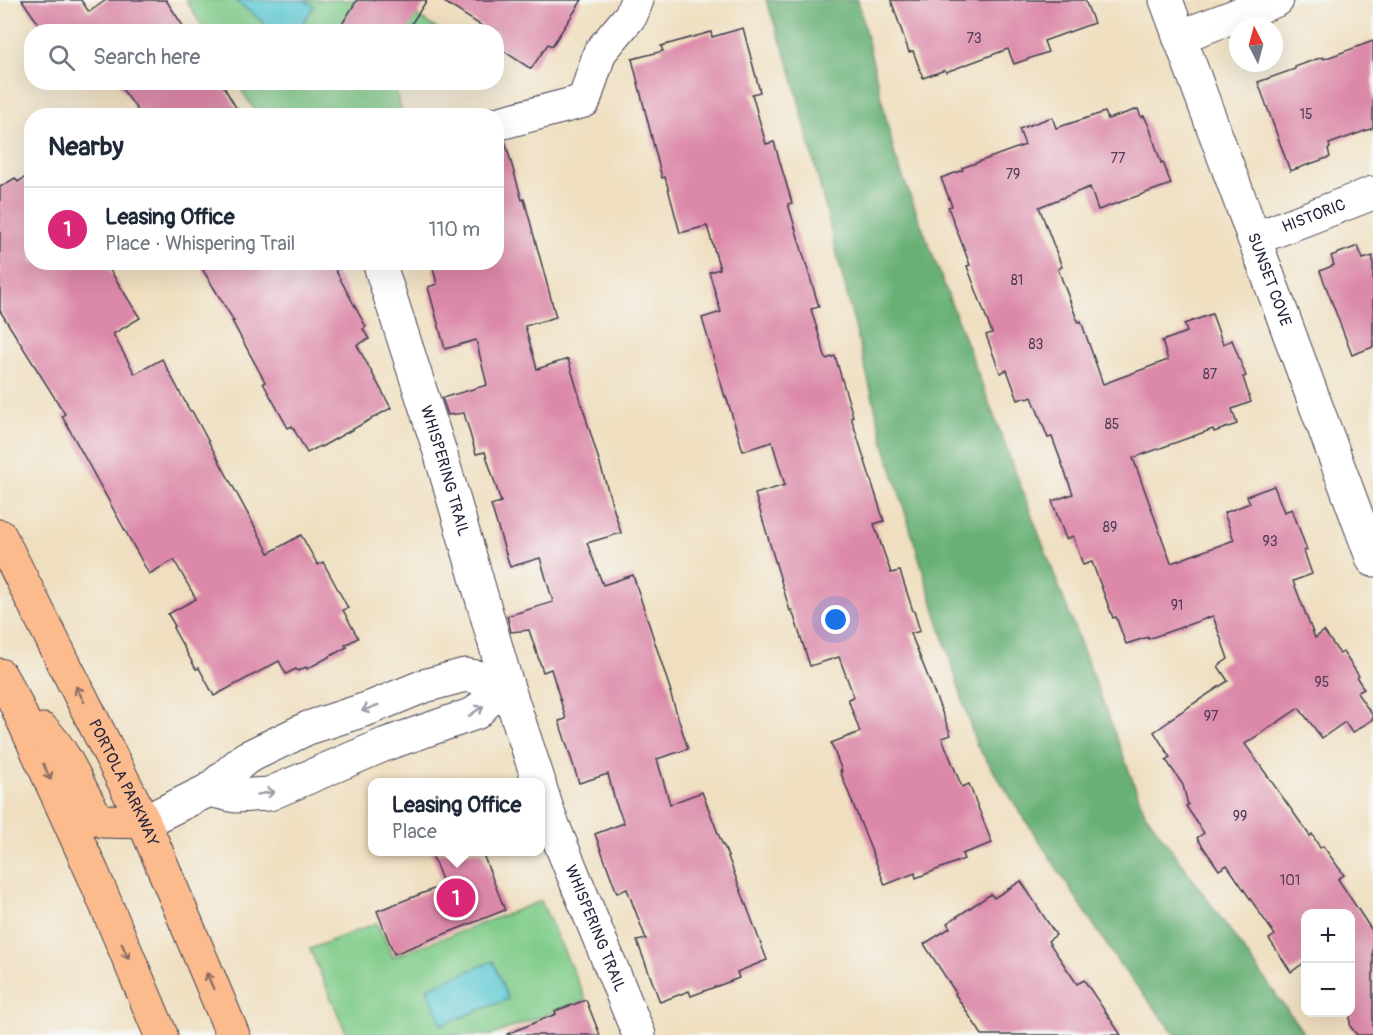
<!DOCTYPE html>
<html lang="en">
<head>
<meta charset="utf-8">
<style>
	body { margin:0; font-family:Pangolin,sans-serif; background:#f6f6f7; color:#1f2937 }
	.controls { position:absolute; right:18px; bottom:18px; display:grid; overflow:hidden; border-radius:12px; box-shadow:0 6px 24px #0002 }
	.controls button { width:54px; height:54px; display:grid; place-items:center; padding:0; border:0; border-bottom:2px solid #e0e1e3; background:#fff; color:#1f2937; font:30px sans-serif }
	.compass { position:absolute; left:1229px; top:18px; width:54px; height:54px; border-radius:50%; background:#fff; box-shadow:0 6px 24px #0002; rotate:354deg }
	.you { position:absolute; left:836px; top:620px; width:21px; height:21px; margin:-15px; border:4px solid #fff; border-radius:50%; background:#1a73e8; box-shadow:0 0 0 9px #1a73e833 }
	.badge { display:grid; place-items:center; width:39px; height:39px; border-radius:50%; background:#db2777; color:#fff; font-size:20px; font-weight:700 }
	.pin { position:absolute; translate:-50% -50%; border:3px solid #fff; box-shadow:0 2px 6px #0006 }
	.popup { position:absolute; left:368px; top:778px; width:177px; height:78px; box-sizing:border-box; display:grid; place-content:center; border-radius:12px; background:#fff; filter:drop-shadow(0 2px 4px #0005); font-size:20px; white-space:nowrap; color:#747a83 }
	.popup b { font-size:22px; color:#1f2937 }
	.popup::after { content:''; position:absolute; left:50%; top:100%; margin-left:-12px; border:12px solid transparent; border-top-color:#fff }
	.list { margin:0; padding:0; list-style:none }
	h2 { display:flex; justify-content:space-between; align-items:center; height:78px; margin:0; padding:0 24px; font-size:26px }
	h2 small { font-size:20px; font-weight:400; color:#747a83 }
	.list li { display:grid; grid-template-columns:39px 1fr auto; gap:18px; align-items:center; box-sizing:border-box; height:84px; padding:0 24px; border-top:2px solid #e0e1e3 }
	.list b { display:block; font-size:22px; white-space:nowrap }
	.list p { margin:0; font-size:20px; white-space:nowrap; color:#747a83 }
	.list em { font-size:20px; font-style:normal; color:#747a83 }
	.icon { flex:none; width:33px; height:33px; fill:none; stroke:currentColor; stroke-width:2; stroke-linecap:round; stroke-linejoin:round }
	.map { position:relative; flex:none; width:1373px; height:1035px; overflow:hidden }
	.search { position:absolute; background:#fff; box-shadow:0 6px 24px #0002; left:24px; top:24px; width:480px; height:66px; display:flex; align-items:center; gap:15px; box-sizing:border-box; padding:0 21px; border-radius:24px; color:#747a83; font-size:22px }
	.panel { position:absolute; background:#fff; box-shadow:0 6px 24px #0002; left:24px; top:108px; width:480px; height:162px; border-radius:24px }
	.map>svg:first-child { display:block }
</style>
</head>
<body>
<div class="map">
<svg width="1373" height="1035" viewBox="0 0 1373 1035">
	<rect width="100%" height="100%" fill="#f6f6f2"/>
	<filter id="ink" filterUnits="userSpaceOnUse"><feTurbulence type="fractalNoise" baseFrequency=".0167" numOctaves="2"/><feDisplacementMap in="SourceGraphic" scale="12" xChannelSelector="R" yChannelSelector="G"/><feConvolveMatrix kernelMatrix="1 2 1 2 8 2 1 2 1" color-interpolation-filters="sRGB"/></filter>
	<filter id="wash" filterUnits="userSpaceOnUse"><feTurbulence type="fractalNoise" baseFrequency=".008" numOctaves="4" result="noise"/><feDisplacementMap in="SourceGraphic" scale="24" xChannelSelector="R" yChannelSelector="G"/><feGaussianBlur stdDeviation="1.35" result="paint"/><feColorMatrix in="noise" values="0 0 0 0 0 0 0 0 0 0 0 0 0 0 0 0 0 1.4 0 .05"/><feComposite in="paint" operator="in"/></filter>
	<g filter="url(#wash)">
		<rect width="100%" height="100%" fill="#efdfc0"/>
		<g fill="#80cc8a" stroke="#517762" stroke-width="1.5">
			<path d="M186,0H392L440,31H205Z"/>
			<path d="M237,83H423L395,89L403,116L258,115Z"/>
			<path d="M541,901L586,1000L492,1035H347L310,949L377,923L393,957Z"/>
		</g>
		<path fill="#68b076" stroke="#456958" stroke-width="1.5" d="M766,0H858L895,156L1145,813L1305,1035H1176L1120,965L976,744L884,443L791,70Z"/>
		<g fill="#5ecad4" stroke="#407688" stroke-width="1.5">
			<path d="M235,0H304L314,6L298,31H268L265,29L263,22Z"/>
			<path d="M493,961L508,999L442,1025L427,988Z"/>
		</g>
		<g id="blocks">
			<g fill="#dc88a8">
				<path d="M22,0H81L89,12L106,0H166L187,32H44Z"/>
				<path d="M357,0H427L406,32H337Z"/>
				<path d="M441,0H582L552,46L548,44L531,69L496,46V32H491Z"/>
				<path d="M891,0H1085L1094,23L1044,41L1048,52L1014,64L1008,49L946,72L945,70L923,78L913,51L909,52Z"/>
				<path d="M743,28L760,92L752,94L766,144L774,142L792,203L788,204L819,307L811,309L826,359L835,356L853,416L851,417L884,521L874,524L891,573L900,571L913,611H914L920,631L911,634L951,735L942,738L962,787L969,784L992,843L962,854L964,859L916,878L915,873L885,885L840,771H842L831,743L860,732L848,699L854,697L839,657L810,666L792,610L790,611L755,494L785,485L772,442L743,451L726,396L725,397L702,318L721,312L709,272L720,269L707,226L680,233L665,177L662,178L632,59L663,51L661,46L711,32L712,37Z"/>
				<path d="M1373,41V128L1329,144L1330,148L1328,149L1330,157L1290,171L1258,82L1295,69V67L1311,61L1323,57L1324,59Z"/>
				<path d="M117,82H221L241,116H142Z"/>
				<path d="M1138,109L1141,117L1144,116L1149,126L1161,163L1163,162L1171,184L1098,210L1090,187L1039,207L1062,267L1058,269L1078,322L1081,321L1103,384L1168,360L1162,341L1187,332L1184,324L1212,314L1223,344L1232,340L1246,376L1243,377L1251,402L1232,409L1237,424L1214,432L1213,429L1133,458L1171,563L1234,540L1224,513L1250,503L1247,496L1274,486L1284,512L1292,509L1307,550L1304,551L1312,574L1293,581L1315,638L1324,631L1340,654L1343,652L1359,676L1357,678L1364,689L1357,693L1373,716V719L1352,733L1345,722L1322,738L1299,708L1245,744L1310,836L1312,834L1320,848L1323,846L1344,875L1338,879L1373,932V1035H1357L1350,1026V914H1305V962L1291,972L1269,939L1275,935L1227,865L1219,870L1197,838L1204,833L1186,806L1188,805L1183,785L1166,760L1170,757L1154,732L1171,720L1170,719L1228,681L1218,666L1228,659L1213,616L1148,639V637L1126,644L1116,617L1113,618L1092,562L1083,565L1073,536L1066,539L1052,501L1073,494L1052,437L1048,438L1032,397L1027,399L1026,397L1018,400L1007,370L1000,373L986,335L992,333L967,266L970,265L948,207L952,206L941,178L963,170L962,168L1025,145L1019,129L1052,117L1056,128L1105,112L1108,119Z"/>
				<path d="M505,141L522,200L524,199L556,317L525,326L537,369L568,359L621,533L587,543L603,585L633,575L671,692H670L688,749L657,759L670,804L702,792L723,846H724L767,960L737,972L739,978L691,996L689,991L660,1002L637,941L646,939L627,889L617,893L595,834L624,823L615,801L608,774L579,783L559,721L566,719L551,669L543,672L529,630L511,632L507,616L553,602L540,558L510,567L491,505L501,502L485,452L476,454L464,413L448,415L442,398L487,385L476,340L445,349L428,287L437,284L433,268L452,262H496V142Z"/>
				<path d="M32,173V262H105L140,318L113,334L135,374L162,359L190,411H192L269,553L301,535L318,565L323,562L348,608L343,610L358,638L345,645L347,647L307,669L306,667L298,671L296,669L286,674L279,661L214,696L199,668L196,669L173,628L175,626L168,614L196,599L174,560L149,574L62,416L65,414L0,311V187L15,178L18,182Z"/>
				<path d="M1358,246L1363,259L1373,256V347L1352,355L1320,271L1334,265L1331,256Z"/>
				<path d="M198,262H331L366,327L363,329L369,339L357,345L391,408L321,447L320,446L307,453L292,426L288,428L263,383L265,382L232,321H234Z"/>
				<path d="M431,852H482L505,910L394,954L377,911L444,885Z"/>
				<path d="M1021,881L1056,935L1048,941L1077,984L1084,980L1121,1035H982L955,994L956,993L924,944L950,928L947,923L991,894L994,898Z"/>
				<path d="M586,1000L600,1035H508L507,1034L556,1014L555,1011Z"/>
			</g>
		</g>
	</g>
	<g filter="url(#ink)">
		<use href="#blocks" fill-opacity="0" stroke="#413e4f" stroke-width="1.5"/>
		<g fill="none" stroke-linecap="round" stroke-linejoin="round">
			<defs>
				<g id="minor">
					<path id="s1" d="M1166,0L1373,560"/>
					<path d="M1179,37L1277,0"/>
					<path d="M496,124L584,101L600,52L631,15L637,0"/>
					<path id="s2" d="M1254,239L1373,193"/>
					<path id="s3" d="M379,262L440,452L506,682L539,782"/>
					<path id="s4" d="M540,787L550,818L639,1035"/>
					<path d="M209,790L235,796L269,794L386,744L476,713L506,682"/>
					<path d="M144,822L209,790L246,758L308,728L370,708L424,686L465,675L506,682"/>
				</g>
				<g id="major">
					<path id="s5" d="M0,536L144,822L233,1035"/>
					<path d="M0,675L14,700L93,874L161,1035"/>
					<path d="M43,730C69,756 78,789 97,818L103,821L144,822"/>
				</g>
			</defs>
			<use href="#minor" stroke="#413e4f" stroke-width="35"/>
			<use href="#major" stroke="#413e4f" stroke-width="35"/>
			<use href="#minor" stroke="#fff" stroke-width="33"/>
			<use href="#major" stroke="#fbbb8d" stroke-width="33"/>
		</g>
		<defs><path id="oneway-shaft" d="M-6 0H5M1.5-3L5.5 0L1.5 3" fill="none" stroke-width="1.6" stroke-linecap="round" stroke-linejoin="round" transform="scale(1.5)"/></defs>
		<g stroke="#8e6e64">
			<use href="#oneway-shaft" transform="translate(80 694) rotate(-117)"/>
			<use href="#oneway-shaft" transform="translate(47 772) rotate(66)"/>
			<use href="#oneway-shaft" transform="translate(125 951) rotate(67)"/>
			<use href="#oneway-shaft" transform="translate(210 981) rotate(-113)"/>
		</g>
		<g stroke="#9c9ca7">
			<use href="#oneway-shaft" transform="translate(370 708) rotate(160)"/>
			<use href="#oneway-shaft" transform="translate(476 711) rotate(-35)"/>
			<use href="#oneway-shaft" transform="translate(266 793) rotate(-10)"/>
		</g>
	</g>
	<g text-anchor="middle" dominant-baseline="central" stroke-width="4.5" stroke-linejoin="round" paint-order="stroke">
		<g font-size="14" fill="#503c56">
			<text x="974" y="38">73</text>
			<text x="1306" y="114">15</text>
			<text x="1118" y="158">77</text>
			<text x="1013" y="174">79</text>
			<text x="1017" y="280">81</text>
			<text x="1036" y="344">83</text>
			<text x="1210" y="374">87</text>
			<text x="1112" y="424">85</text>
			<text x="1110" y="527">89</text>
			<text x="1270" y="541">93</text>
			<text x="1177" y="605">91</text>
			<text x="1322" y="682">95</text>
			<text x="1211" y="716">97</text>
			<text x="1240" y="816">99</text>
			<text x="1290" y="880">101</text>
		</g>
		<g font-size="16" fill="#22223b" stroke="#f6f6f2">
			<text stroke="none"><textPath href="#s2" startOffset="64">HISTORIC</textPath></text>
			<text stroke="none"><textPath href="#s1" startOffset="298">SUNSET COVE</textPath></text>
			<text stroke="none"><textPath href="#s3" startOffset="219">WHISPERING TRAIL</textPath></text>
			<text stroke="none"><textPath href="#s5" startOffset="276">PORTOLA PARKWAY</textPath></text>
			<text stroke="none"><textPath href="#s4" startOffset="152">WHISPERING TRAIL</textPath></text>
		</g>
	</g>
</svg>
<div class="controls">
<button>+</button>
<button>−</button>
</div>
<svg class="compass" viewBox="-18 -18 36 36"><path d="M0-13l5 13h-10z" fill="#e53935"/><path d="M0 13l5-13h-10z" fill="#747a83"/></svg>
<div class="you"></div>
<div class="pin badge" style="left:456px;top:898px">1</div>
<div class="popup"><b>Leasing Office</b>Place</div>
<div class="search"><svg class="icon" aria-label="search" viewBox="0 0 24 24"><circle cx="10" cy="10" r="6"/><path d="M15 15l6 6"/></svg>Search here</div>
<section class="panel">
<h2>Nearby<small></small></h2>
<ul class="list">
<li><span class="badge">1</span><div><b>Leasing Office</b><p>Place · Whispering Trail</p></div><em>110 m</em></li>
</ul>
</section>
</div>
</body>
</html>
